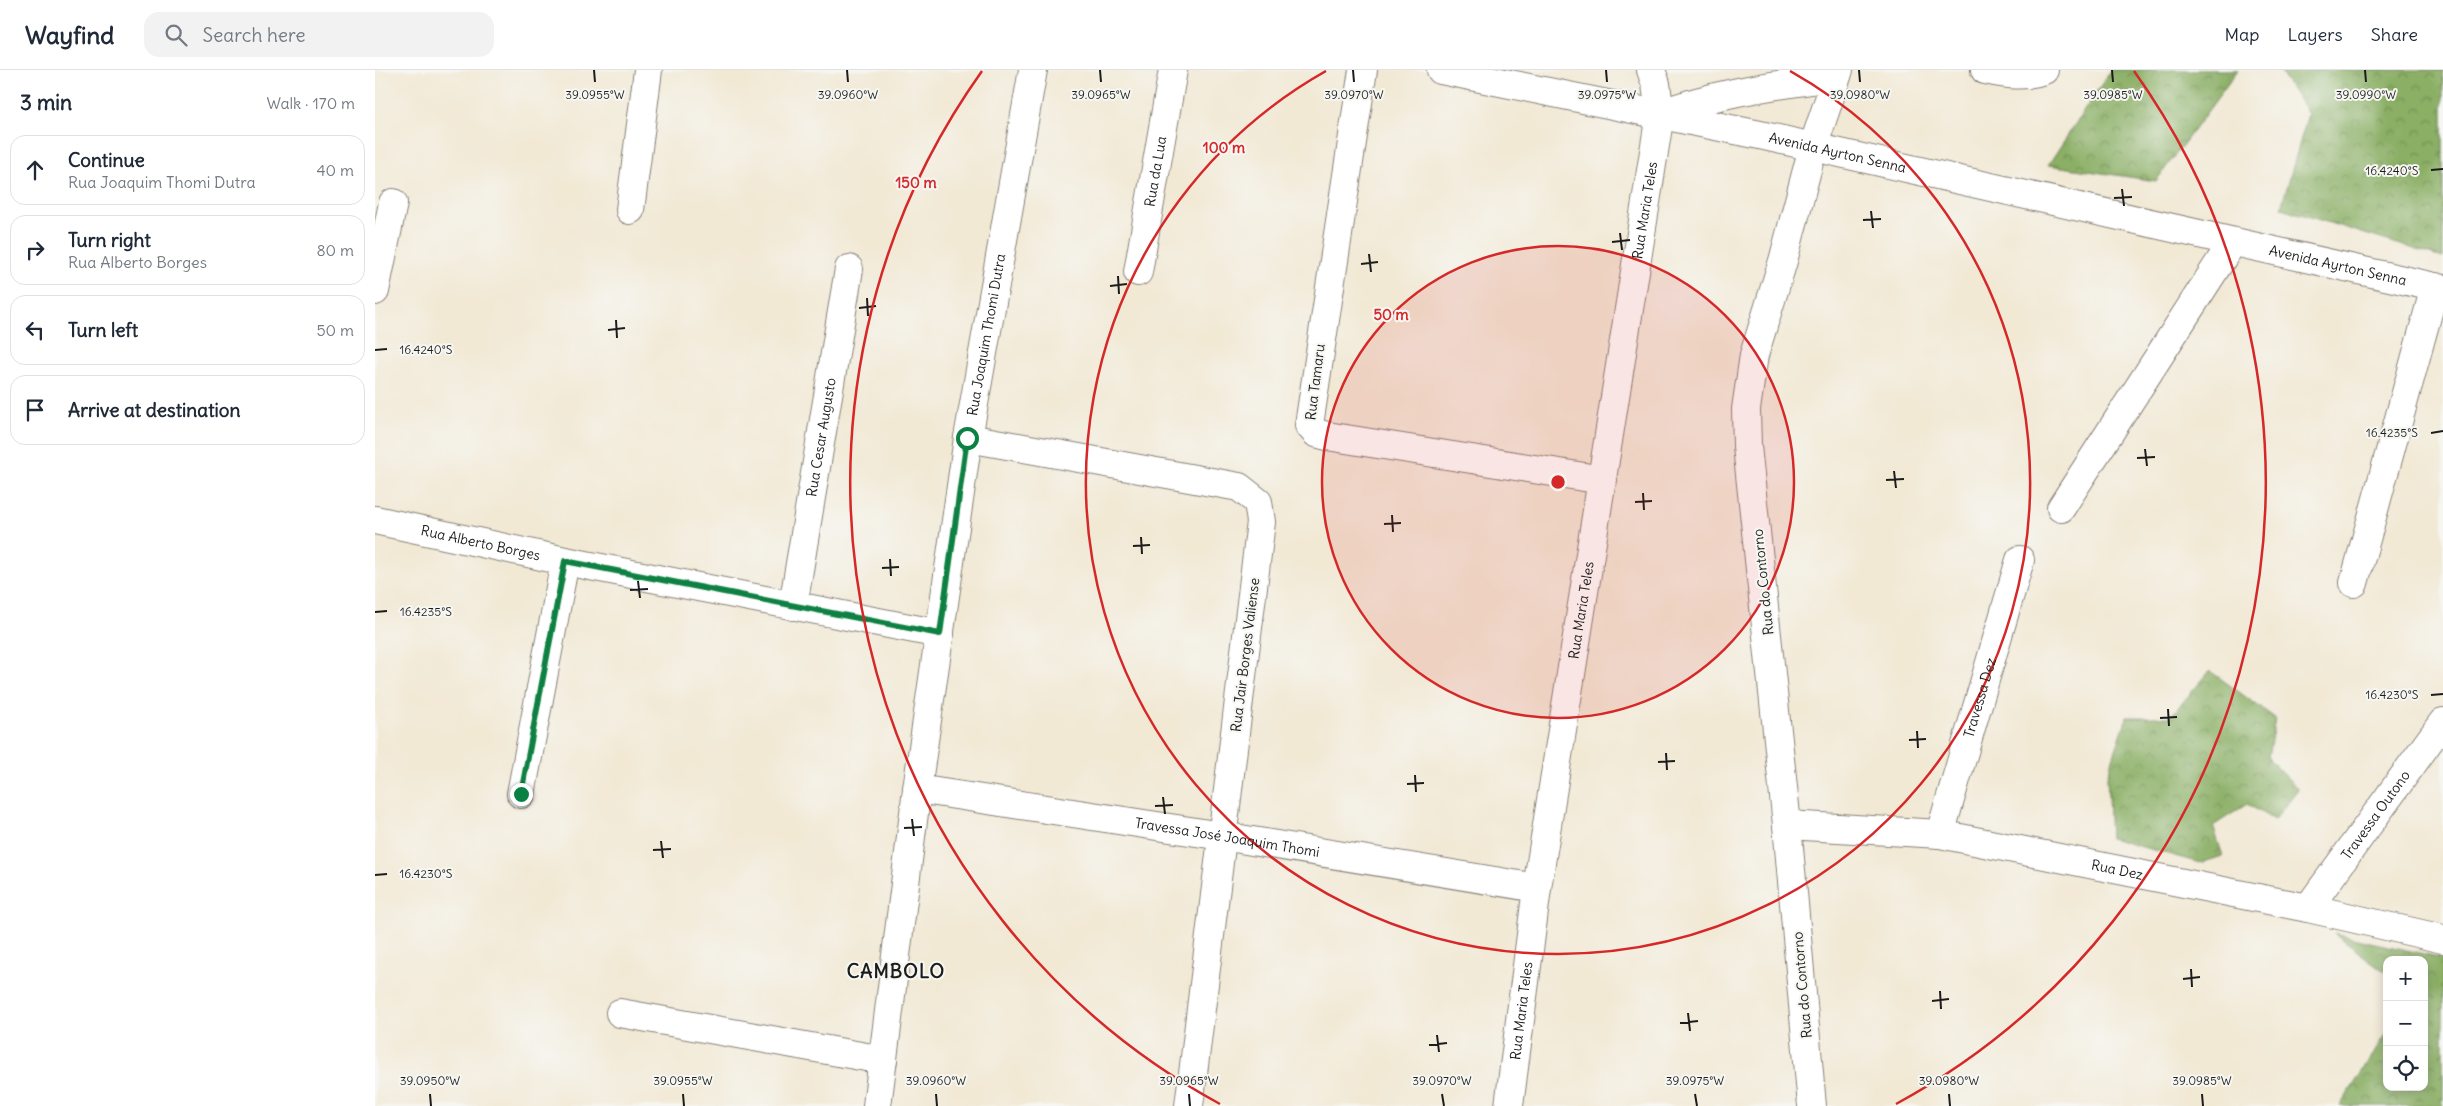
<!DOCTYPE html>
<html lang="en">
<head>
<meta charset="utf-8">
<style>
	body { margin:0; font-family:Delius,sans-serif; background:#f2f2f3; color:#1f2937 }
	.controls { position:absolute; right:15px; bottom:15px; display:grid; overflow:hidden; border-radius:10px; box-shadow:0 2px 12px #0003 }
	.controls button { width:45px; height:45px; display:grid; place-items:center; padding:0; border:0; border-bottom:1px solid #e0e1e3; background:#fff; color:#1f2937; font:25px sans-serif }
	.stop { position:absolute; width:15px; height:15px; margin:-11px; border:4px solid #0b8043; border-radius:50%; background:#fff }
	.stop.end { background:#0b8043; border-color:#fff; box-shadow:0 1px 5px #0008 }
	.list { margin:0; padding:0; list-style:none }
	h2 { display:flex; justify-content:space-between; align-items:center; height:65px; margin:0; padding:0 20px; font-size:21px }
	h2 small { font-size:16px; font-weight:400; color:#747a83 }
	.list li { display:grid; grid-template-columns:32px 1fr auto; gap:15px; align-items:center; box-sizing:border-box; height:70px; margin:0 10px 10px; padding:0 10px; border:1px solid #e0e1e3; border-radius:15px }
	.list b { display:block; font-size:19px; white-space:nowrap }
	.list p { margin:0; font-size:16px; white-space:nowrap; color:#747a83 }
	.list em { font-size:16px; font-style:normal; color:#747a83 }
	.icon { flex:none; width:28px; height:28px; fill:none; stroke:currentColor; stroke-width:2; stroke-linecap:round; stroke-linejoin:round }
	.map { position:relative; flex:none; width:2068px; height:1036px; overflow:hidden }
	header { display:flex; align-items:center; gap:30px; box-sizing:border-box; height:70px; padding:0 25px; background:#fff; border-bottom:1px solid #e0e1e3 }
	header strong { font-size:24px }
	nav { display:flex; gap:28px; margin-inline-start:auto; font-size:18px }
	.search { width:350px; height:45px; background:#f2f2f3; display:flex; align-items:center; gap:12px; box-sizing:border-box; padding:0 18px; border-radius:15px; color:#747a83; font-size:19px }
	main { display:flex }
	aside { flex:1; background:#fff }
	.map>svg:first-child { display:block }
</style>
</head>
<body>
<header>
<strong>Wayfind</strong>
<div class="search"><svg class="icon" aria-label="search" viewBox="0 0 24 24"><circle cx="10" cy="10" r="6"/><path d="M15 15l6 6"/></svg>Search here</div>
<nav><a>Map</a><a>Layers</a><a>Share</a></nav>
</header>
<main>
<aside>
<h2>3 min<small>Walk · 170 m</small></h2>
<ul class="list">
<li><svg class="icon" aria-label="ahead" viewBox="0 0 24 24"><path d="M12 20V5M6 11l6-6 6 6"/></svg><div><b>Continue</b><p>Rua Joaquim Thomi Dutra</p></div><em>40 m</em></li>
<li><svg class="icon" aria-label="right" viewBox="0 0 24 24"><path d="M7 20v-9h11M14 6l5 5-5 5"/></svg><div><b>Turn right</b><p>Rua Alberto Borges</p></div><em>80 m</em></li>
<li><svg class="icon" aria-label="left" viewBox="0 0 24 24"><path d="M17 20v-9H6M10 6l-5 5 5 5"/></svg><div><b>Turn left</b></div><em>50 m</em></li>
<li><svg class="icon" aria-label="arrive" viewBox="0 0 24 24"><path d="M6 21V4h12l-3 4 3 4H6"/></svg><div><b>Arrive at destination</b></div></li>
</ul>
</aside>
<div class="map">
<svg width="2068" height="1036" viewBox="0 0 2068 1036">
	<defs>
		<pattern id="forest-crowns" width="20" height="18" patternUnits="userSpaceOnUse" patternTransform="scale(1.25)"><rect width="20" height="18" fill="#8aaf65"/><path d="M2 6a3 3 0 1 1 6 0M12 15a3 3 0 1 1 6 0" fill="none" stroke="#708e52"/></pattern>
	</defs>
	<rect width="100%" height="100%" fill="#f6f6f2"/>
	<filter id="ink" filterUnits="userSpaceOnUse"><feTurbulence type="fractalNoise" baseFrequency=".02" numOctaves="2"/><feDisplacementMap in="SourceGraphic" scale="10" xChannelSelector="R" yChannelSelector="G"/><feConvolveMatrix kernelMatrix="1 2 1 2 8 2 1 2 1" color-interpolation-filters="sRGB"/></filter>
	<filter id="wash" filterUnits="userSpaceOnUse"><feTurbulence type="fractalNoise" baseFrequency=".0096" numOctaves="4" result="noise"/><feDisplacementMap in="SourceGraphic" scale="20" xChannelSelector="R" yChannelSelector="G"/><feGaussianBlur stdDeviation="1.12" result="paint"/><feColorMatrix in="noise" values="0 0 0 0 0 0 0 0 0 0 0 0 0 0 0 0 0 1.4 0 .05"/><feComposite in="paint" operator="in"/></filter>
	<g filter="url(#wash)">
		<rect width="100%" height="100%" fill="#f2e9d5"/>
		<g fill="url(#forest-crowns)" stroke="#536640">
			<path d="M1736,0H1863L1781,111L1673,95Z"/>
			<path d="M1904,0H2068V188L1906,138L1933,44Z"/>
			<path d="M1835,601L1900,648L1893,688L1923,719L1899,750L1872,734L1838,756L1848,786L1825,793L1735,768L1732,706L1752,647H1795Z"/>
			<path d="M1959,864L2068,888V1036H1965L2012,963V1017H2049V890H2012V903Z"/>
		</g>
	</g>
	<g filter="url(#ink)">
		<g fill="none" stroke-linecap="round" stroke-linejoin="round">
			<defs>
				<g id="minor">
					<path d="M988,0L934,355L941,363L952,366L1228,410"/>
					<path id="s1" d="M1066,0L1385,65L2068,219"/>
					<path d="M1610,0C1631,4 1648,8 1669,0"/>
					<path d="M1285,44C1342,22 1402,15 1462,6"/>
					<path d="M255,140L273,0"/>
					<path id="s2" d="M763,202L798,0"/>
					<path d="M0,221L18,133"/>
					<path d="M593,368L864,417L883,432L886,452L814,1036"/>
					<path d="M1686,438L1857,173"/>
					<path id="s3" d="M0,450L190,491L565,564"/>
					<path d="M1979,513L2060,217"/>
					<path id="s4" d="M418,536L474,199"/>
					<path id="s5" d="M542,719L847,766L1162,818"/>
					<path d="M146,724L190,491"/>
					<path id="s6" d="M1412,755L1565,764L1933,838L2068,869"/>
					<path id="s7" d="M1565,764L1645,490"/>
					<path id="s8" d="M1933,838L2068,652"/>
					<path d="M245,943L508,990"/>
					<path id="s9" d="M502,1036L542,719L593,368L658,0"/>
					<path id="s10" d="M1134,1036L1162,818L1285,44L1281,14L1276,0"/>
					<path d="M1437,1036L1412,755L1372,376L1371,339L1379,285L1408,191L1438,77L1464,0"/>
				</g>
			</defs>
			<use href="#minor" stroke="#878278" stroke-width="30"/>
			<use href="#minor" stroke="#fff" stroke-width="28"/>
		</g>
	</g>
	<g fill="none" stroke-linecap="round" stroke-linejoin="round" filter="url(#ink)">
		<path stroke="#0b8043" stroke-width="6" d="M146,724L190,491L565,564L592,368"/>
	</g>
	<path fill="none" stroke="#1c1c1c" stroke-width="2" d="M219,0L220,12M472,0L473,12M725,0L726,12M978,0L979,12M1231,0L1232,12M1484,0L1485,12M1737,0L1738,12M1990,0L1991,12M2056,100L2068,99M1747,119L1749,136M1739,128L1757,127M1496,141L1498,158M1488,150L1506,149M1245,163L1247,180M1237,172L1255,170M994,184L996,202M986,194L1003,192M743,206L744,224M735,216L752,214M492,228L493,246M484,238L501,236M241,250L242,268M233,260L250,258M0,280L12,279M2056,363L2068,361M1770,379L1772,396M1762,388L1780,387M1519,401L1521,418M1511,410L1529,409M1268,423L1269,440M1260,432L1277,431M1017,445L1018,462M1009,454L1026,453M766,467L767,484M758,476L775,475M515,489L516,506M507,498L524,497M263,511L265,528M255,520L273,519M0,542L12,541M2056,625L2068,624M1793,639L1794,656M1785,648L1802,647M1542,661L1543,678M1534,670L1551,669M1291,683L1292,700M1283,692L1300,691M1040,705L1041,722M1032,714L1049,713M788,727L790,744M780,736L798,735M537,749L539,766M529,758L547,757M286,771L288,788M278,780L296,779M0,805L12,804M1816,899L1817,917M1808,909L1825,907M1565,921L1566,939M1557,931L1574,929M1313,943L1315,961M1305,953L1323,951M1062,965L1064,982M1054,975L1072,973M55,1024L56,1036M308,1024L309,1036M561,1024L562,1036M814,1024L815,1036M1067,1024L1069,1036M1320,1024L1322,1036M1574,1024L1575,1036M1827,1024L1828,1036"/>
	<circle cx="1183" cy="412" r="236" fill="#d62828" fill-opacity=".12"/>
	<g fill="none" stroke="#d62828" stroke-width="2.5">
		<circle cx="1183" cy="412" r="236"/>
		<path d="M1415 1A472 472 0 1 1 951 1"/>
		<path d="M845 1034A708 708 0 0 1 607 1M1759 1A708 708 0 0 1 1521 1034"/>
	</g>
	<g text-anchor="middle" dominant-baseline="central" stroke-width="4" stroke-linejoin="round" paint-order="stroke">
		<g font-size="14" fill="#1c1c1c" stroke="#f6f6f2">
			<text stroke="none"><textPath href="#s1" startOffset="405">Avenida Ayrton Senna</textPath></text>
			<text stroke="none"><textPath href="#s2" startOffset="102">Rua da Lua</textPath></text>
			<text stroke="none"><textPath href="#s10" startOffset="906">Rua Maria Teles</textPath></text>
			<text stroke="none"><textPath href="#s1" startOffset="918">Avenida Ayrton Senna</textPath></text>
			<text stroke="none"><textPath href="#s9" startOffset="779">Rua Joaquim Thomi Dutra</textPath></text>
			<text transform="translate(940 312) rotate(-83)">Rua Tamaru</text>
			<text stroke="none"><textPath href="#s4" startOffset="171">Rua Cesar Augusto</textPath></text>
			<text stroke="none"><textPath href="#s3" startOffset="108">Rua Alberto Borges</textPath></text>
			<text transform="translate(1388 512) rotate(-96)">Rua do Contorno</text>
			<text stroke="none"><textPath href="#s10" startOffset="501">Rua Maria Teles</textPath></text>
			<text transform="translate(870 585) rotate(-83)">Rua Jair Borges Valiense</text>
			<text stroke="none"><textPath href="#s7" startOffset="142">Travessa Dez</textPath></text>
			<text stroke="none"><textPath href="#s8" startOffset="115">Travessa Outono</textPath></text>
			<text stroke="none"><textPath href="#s5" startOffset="314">Travessa José Joaquim Thomi</textPath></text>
			<text stroke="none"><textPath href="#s6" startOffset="334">Rua Dez</textPath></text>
			<text transform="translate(1427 915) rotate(-95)">Rua do Contorno</text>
			<text stroke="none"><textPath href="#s10" startOffset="96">Rua Maria Teles</textPath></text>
		</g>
		<g font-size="19" font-weight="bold" letter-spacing="1" fill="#1c1c1c" stroke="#f6f6f2">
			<text x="521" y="901">CAMBOLO</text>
		</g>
	</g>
	<g font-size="12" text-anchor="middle" fill="#1c1c1c" stroke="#f6f6f2" stroke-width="4" stroke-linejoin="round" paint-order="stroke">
		<text x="220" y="29">39.0955°W</text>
		<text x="473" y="29">39.0960°W</text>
		<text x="726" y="29">39.0965°W</text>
		<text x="979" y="29">39.0970°W</text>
		<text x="1232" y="29">39.0975°W</text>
		<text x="1485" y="29">39.0980°W</text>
		<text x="1738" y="29">39.0985°W</text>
		<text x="1991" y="29">39.0990°W</text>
		<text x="2017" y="105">16.4240°S</text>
		<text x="51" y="284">16.4240°S</text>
		<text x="2017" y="367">16.4235°S</text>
		<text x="51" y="546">16.4235°S</text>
		<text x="2017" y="629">16.4230°S</text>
		<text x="51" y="808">16.4230°S</text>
		<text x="55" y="1015">39.0950°W</text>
		<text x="308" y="1015">39.0955°W</text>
		<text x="561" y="1015">39.0960°W</text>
		<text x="814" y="1015">39.0965°W</text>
		<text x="1067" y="1015">39.0970°W</text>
		<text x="1320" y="1015">39.0975°W</text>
		<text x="1574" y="1015">39.0980°W</text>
		<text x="1827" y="1015">39.0985°W</text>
	</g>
	<circle cx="1183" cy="412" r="8" fill="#d62828" stroke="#f6f6f2" stroke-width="2.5"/>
	<g font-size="15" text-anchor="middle" font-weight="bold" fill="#d62828" stroke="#f6f6f2" stroke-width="4" stroke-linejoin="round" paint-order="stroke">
		<text x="849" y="83">100 m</text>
		<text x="541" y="118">150 m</text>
		<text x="1016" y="250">50 m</text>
	</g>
</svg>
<div class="controls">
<button>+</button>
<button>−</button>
<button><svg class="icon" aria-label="locate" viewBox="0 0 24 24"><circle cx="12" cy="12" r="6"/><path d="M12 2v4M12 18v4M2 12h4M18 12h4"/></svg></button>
</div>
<div class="stop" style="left:592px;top:368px"></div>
<div class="stop end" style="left:146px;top:724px"></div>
</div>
</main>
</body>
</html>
